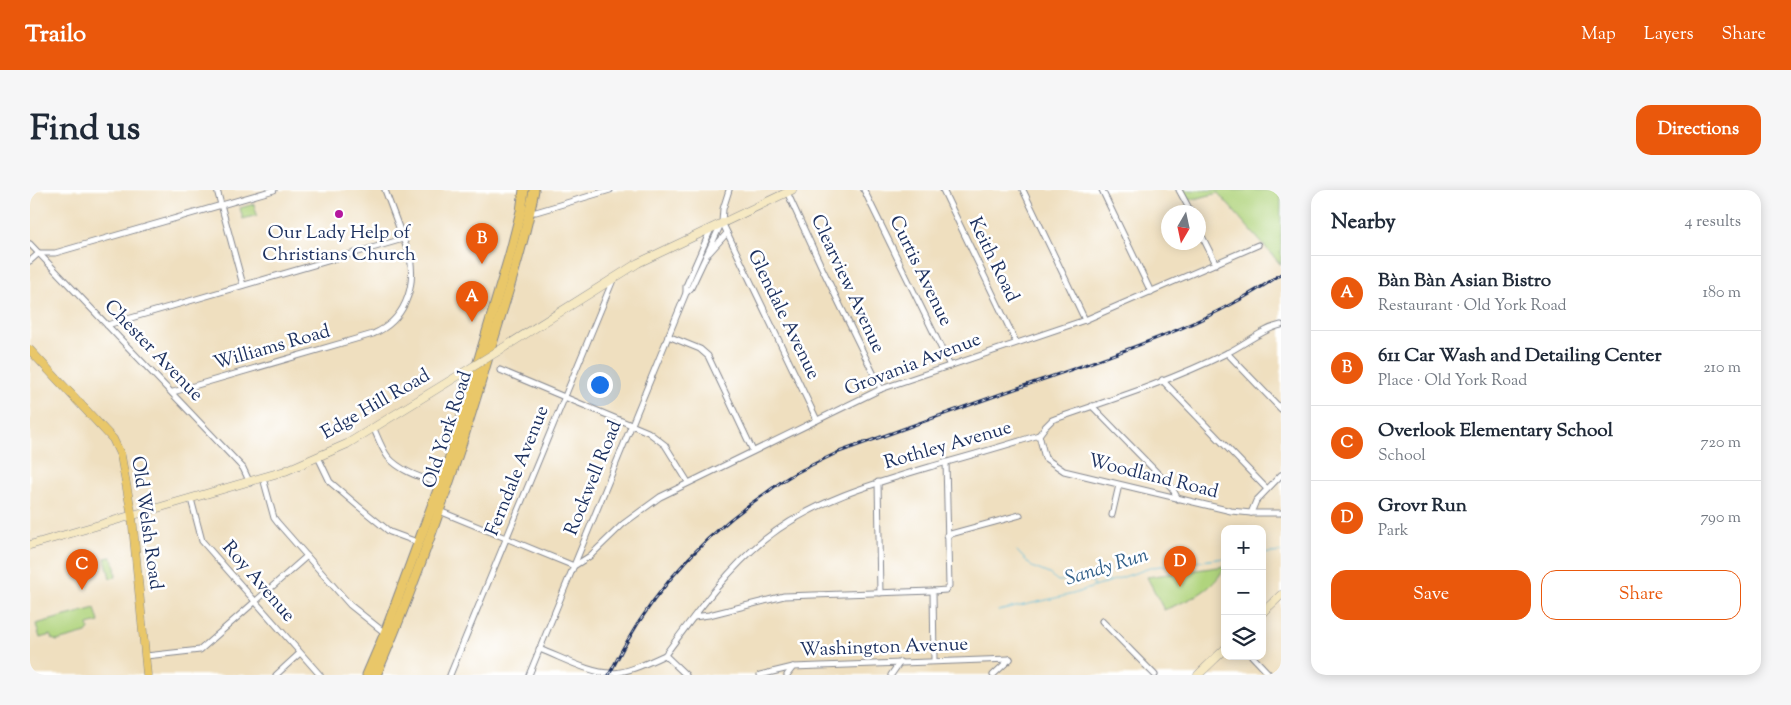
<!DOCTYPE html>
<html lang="en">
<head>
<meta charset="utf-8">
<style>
	body { margin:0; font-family:"Sorts Mill Goudy",serif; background:#f6f6f7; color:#1f2937 }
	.controls { position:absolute; right:15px; bottom:15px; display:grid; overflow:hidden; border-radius:10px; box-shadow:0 2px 12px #0003 }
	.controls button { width:45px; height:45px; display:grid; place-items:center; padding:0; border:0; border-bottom:1px solid #e0e1e3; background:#fff; color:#1f2937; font:25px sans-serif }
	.compass { position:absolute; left:1131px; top:15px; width:45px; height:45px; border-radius:50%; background:#fff; box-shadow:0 2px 12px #0003; rotate:189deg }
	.you { position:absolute; left:569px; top:194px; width:18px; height:18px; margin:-12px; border:4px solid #fff; border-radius:50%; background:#1a73e8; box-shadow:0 0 0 8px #1a73e833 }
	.badge { display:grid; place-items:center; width:32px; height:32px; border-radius:50%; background:#ea580c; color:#fff; font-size:16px; font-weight:700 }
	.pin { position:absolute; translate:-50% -41px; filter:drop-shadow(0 1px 2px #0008) }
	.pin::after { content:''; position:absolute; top:26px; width:18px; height:15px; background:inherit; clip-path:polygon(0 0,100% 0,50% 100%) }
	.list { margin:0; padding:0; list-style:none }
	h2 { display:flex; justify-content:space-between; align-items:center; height:65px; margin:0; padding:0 20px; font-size:21px }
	h2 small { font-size:16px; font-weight:400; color:#747a83 }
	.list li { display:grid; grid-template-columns:32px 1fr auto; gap:15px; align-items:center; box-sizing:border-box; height:75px; padding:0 20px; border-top:1px solid #e0e1e3 }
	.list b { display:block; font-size:19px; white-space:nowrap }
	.list p { margin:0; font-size:16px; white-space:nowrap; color:#747a83 }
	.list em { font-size:16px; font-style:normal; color:#747a83 }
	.actions { display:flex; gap:10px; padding:15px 20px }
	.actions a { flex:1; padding:11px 0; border:1px solid #ea580c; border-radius:15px; text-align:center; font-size:18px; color:#ea580c }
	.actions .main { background:#ea580c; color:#fff }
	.icon { flex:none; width:28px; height:28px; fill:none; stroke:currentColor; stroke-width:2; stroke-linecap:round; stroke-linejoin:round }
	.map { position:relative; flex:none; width:1251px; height:485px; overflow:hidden; border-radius:15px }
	header { display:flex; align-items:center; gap:30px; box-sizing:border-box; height:70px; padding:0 25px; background:#ea580c; color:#fff }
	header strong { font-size:24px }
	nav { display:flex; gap:28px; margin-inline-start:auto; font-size:18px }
	.intro { display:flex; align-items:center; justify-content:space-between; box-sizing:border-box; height:120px; padding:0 30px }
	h1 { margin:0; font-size:35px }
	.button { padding:12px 22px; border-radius:15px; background:#ea580c; color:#fff; font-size:18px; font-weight:700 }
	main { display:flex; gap:30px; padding:0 30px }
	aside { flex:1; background:#fff; border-radius:15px; box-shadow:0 2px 12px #0003 }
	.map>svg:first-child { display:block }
</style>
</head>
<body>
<header>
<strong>Trailo</strong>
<nav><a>Map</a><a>Layers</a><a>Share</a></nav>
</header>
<div class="intro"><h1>Find us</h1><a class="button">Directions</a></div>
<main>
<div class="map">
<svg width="1251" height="485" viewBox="0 0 1251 485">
	<rect width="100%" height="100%" fill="#fff"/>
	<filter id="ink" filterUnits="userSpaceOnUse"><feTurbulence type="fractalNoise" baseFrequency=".02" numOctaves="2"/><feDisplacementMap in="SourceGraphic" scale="10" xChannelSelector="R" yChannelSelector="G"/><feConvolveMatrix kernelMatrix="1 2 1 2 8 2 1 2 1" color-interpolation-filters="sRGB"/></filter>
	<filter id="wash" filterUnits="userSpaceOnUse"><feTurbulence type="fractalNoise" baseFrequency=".0096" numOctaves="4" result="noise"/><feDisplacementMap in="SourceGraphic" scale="20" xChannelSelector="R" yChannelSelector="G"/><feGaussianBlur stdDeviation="1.12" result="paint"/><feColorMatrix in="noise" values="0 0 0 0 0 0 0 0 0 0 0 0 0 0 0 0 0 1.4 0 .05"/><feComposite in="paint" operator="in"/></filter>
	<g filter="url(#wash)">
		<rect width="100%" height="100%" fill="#efdfbf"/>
		<g fill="#b0d47d" stroke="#66826e">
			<path d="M1151,0H1251V75L1188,3L1156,11Z"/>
			<path d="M224,14L227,25L213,29L210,18Z"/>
			<path d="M81,367L85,376L86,387L80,388L75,368Z"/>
			<path d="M1195,376C1183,402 1158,410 1134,420L1117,387Z"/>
			<path d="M65,418L69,432L58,435L59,439L56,443L27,451L22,449L20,445L10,448L6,434Z"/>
		</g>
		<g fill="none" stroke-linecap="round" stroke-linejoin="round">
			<g stroke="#5ab9d8" stroke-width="1">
				<path d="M987,361L1002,377L1019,384L1028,391L1057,389L1063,392L1064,396"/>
				<path d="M1232,364L1251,362"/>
				<path d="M968,421L1043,404L1123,377L1195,368"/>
			</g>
		</g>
	</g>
	<g filter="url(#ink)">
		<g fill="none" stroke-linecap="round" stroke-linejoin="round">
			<defs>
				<g id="street">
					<path d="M187,0L213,95"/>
					<path d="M834,0L920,176"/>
					<path d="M913,0L986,152"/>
					<path d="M993,0L1055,130"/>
					<path d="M1072,0L1121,102"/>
					<path d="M1149,0L1161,22"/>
					<path d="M757,2L792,78L851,199"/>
					<path d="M499,22H506L580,0"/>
					<path d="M692,32L787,230"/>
					<path d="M1168,38L1186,74"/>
					<path d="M0,54L213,278L220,293"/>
					<path d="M679,63L697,43"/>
					<path d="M0,71L9,63H25L244,0"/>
					<path d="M656,102V96L681,39"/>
					<path d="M77,135L373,49"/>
					<path d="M638,146L670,159L678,166L723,261"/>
					<path d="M1197,163L1251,219"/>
					<path d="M470,180L618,242L635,255L658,292"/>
					<path d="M1132,190L1237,299"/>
					<path d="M143,202L343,144C374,131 386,99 380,67L355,0"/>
					<path d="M1062,216L1142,298L1148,309"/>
					<path d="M344,239C348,248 352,259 358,267C371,282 393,288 410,294"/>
					<path d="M1009,245L1015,268L1034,281L1201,321L1221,323H1251"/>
					<path d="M288,267L300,292L328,316L360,342L390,353"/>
					<path d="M233,288L244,328L247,332L320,415L355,443"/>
					<path d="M848,292L850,403"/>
					<path d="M161,309L172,351L290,485"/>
					<path d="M407,320L544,376L560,366L593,334L630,307L851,199L1055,130L1228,55"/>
					<path d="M1221,323L1226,311L1251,285"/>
					<path d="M1082,325L1089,295"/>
					<path d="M917,345L990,325"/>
					<path d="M664,427L679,425L754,406L903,401"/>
					<path d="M1072,431L1125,485"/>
					<path d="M509,459C531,467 561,484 583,483C600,482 619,472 635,465L656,485"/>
					<path d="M635,465C665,425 695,382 734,350C782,311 845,293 903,276C939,266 974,256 1009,245L1015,237L1022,230C1081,210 1141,191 1197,163C1214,155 1232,139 1251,135"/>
					<path d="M116,466L170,460L277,366"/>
					<path d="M1222,466L1240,485"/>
					<path d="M904,470L903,401L916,400L919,396L916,272"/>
					<path d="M246,485L270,463"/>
					<path d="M420,485L583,90"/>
					<path d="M499,485L656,103L661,98L692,32L693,19L699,0"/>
					<path d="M730,485L763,477L980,469"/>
					<path d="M757,485L763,477"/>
					<path d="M861,485L870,472"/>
					<path d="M963,485L980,469"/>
				</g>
				<g id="secondary">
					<path d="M473,158L608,73L762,0"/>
					<path d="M0,355L255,281L317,254L431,184"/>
					<path d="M1232,423L1251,405"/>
					<path d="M1168,485L1195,459"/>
				</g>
				<path id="primary" d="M0,160L83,249L91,266L102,326L117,485"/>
				<g id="highway">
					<path d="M337,485L355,443L419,270L480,64L491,21L494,0"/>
					<path d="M346,485C391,381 427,273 459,164C475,110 494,56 504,0"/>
				</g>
			</defs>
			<use href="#street" stroke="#85878e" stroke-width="7"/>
			<use href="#secondary" stroke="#85878e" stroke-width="9"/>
			<use href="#primary" stroke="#85878e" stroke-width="9"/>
			<use href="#highway" stroke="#85878e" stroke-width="11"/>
			<use href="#street" stroke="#fff" stroke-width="5"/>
			<use href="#secondary" stroke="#f6e9c3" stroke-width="8"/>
			<use href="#primary" stroke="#e9c769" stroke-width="8"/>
			<use href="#highway" stroke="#e9c769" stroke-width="9"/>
			<defs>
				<path id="rail" d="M579,485C615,411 667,349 736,303C745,296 755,289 764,284C779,276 794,269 809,262C879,237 949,211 1020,187C1099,159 1181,133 1251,84"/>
			</defs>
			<use href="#rail" stroke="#1b2f5e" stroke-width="3"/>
			<use href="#rail" stroke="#fff" stroke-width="1" stroke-dasharray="4" stroke-linecap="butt"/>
			<defs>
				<path id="secondary-bridge" d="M431,184L473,158"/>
			</defs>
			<use href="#secondary-bridge" stroke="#85878e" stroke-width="9" stroke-linecap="butt"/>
			<use href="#secondary-bridge" stroke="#f6e9c3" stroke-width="8"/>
		</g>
	</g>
	<circle fill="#b5179e" stroke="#fff" stroke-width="2" cx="309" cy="24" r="5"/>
	<g text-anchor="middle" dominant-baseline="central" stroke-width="5" stroke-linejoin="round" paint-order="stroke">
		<g font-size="19" fill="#1b2f5e" stroke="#fff">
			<text x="309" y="43">Our Lady Help of<tspan x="309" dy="22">Christians Church</tspan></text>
		</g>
		<g font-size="19" fill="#1b2f5e" stroke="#fff">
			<text transform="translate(963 70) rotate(64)">Keith Road</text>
			<text transform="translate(890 81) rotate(64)">Curtis Avenue</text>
			<text transform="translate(817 94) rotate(65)">Clearview Avenue</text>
			<text transform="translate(753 125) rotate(64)">Glendale Avenue</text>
			<text transform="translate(242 158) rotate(-16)">Williams Road</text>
			<text transform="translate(123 161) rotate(46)">Chester Avenue</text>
			<text transform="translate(883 175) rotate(-21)">Grovania Avenue</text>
			<text transform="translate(346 215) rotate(-30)">Edge Hill Road</text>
			<text transform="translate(418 240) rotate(-72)">Old York Road</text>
			<text transform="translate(918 256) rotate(-16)">Rothley Avenue</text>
			<text transform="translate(488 281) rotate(-68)">Ferndale Avenue</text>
			<text transform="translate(1123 287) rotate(14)">Woodland Road</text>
			<text transform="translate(564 288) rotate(-68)">Rockwell Road</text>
			<text transform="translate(116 333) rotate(82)">Old Welsh Road</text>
			<text transform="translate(228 392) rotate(49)">Roy Avenue</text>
			<text transform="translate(854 458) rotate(-2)">Washington Avenue</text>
		</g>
		<g font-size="20" font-style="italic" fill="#315f89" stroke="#fff">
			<text transform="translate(1077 378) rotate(-17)">Sandy Run</text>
		</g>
	</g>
</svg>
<div class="controls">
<button>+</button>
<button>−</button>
<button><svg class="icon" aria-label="layers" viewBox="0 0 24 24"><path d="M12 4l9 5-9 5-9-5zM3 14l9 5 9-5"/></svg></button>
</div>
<svg class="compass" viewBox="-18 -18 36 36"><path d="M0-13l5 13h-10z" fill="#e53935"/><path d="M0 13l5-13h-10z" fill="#747a83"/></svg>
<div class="you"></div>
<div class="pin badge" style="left:442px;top:132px">A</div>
<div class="pin badge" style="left:452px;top:74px">B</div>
<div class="pin badge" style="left:52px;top:400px">C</div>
<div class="pin badge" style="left:1150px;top:397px">D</div>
</div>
<aside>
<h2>Nearby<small>4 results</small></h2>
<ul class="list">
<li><span class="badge">A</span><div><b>Bàn Bàn Asian Bistro</b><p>Restaurant · Old York Road</p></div><em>180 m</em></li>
<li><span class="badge">B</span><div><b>611 Car Wash and Detailing Center</b><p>Place · Old York Road</p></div><em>210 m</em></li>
<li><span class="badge">C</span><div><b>Overlook Elementary School</b><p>School</p></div><em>720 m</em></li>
<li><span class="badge">D</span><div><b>Grovr Run</b><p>Park</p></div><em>790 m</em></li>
</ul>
<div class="actions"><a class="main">Save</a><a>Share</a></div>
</aside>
</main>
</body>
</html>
